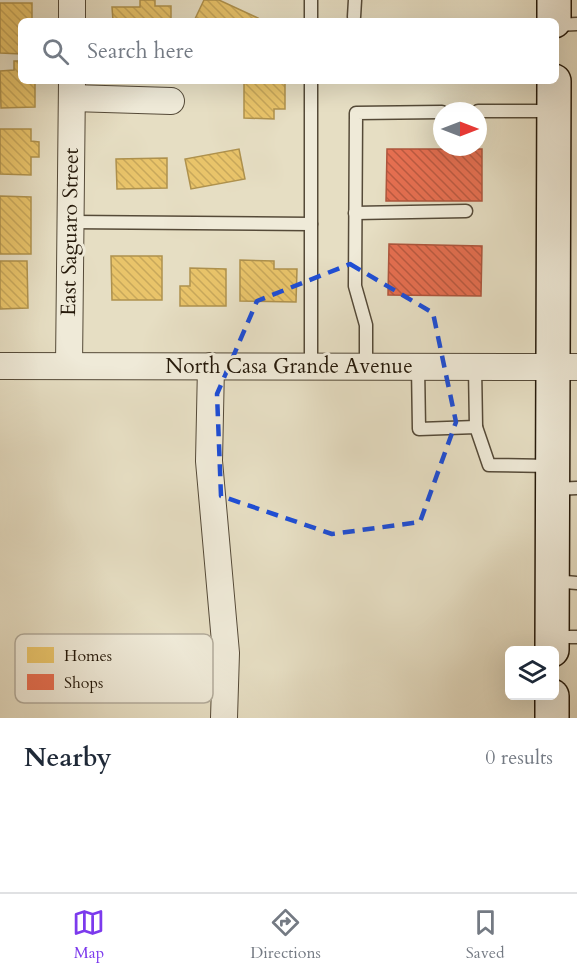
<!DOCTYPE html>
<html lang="en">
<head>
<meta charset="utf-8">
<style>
	body { margin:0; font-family:Cardo,serif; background:#f6f6f7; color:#1f2937 }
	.controls { position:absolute; right:18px; bottom:18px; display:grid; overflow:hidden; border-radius:9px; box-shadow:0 6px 24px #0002 }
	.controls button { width:54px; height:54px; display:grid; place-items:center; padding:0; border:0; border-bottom:2px solid #e0e1e3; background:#fff; color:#1f2937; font:30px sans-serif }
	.compass { position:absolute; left:433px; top:102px; width:54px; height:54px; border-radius:50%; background:#fff; box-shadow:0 6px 24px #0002; rotate:90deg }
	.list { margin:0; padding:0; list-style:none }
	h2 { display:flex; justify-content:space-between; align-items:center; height:78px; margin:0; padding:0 24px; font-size:26px }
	h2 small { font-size:20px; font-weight:400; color:#747a83 }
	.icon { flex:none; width:33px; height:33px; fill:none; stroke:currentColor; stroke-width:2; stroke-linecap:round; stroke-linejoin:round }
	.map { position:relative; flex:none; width:577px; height:718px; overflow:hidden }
	.search { position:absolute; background:#fff; box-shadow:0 6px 24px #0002; left:18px; right:18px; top:18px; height:66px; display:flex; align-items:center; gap:15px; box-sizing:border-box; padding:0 21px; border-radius:9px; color:#747a83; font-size:22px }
	.sheet { height:174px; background:#fff }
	nav { display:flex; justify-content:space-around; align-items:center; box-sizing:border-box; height:84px; border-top:2px solid #e0e1e3; background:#fff; font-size:16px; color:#747a83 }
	nav a { display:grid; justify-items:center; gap:3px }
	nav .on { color:#7c3aed }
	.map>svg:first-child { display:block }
</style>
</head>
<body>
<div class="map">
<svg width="577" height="718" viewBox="0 0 577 718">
	<defs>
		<pattern id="homes-back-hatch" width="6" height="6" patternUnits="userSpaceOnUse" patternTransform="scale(1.5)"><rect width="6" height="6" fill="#e9c46a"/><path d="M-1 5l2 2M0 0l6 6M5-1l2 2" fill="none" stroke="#c8a85b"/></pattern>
		<pattern id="shops-back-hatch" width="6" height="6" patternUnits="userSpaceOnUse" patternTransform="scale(1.5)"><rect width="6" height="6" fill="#e76f51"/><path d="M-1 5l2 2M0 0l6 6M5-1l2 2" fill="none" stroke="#bb5a41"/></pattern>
	</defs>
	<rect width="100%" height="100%" fill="#e6dec3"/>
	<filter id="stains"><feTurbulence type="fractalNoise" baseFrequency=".00333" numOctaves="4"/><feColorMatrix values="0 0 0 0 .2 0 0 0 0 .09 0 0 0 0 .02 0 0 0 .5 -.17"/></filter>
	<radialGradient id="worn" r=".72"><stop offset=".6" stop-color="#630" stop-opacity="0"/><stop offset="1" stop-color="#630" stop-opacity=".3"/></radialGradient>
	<g fill="url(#homes-back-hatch)" stroke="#ae914d" stroke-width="1.5">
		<path d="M140,0H155V6H171V21H113L112,7H140Z"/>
		<path d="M204,0H219L258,18L256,21H194Z"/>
		<path d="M0,3H32V21H21V54L0,53Z"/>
		<path d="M14,61H21V81H35V107L1,108L0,71L14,70Z"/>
		<path d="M244,81H285V109H274V119L244,118Z"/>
		<path d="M0,129H31V141L39,142V157H31V175L0,174Z"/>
		<path d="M239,149L245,179L191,189L185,159Z"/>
		<path d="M167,158V188L117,189L116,159Z"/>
		<path d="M0,196L31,197V254H0Z"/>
		<path d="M111,256H162V300H112Z"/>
		<path d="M240,260L274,261V269H297L296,302L240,301Z"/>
		<path d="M0,261H27L28,308L0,309Z"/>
		<path d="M190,268L226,269V306H180V286H190Z"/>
	</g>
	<g fill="url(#shops-back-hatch)" stroke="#ad553c" stroke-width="1.5">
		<path d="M387,149H482V201H386Z"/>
		<path d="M389,244L482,246L481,296L388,295Z"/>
	</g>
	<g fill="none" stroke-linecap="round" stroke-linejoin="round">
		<defs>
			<g id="lane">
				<path d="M311,0V21"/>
				<path d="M354,17L355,0"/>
				<path d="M556,25L577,24"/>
				<path d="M311,81V366"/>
				<path d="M478,111H553"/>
				<path d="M355,213L466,211"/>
				<path d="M70,222L311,224"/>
				<path d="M366,366V325L355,286L356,113L442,112"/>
				<path d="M418,366L419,429L476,427L489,465L551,466"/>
				<path d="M475,367L476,427"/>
				<path d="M554,489L577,488"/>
				<path d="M554,581L577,583"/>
				<path d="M554,637H577"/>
			</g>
			<g id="street">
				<path d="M72,0V21"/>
				<path d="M72,98L171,101"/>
				<path d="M0,366L577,367"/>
				<path d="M69,366L72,81"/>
				<path d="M211,366L209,461L226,653L224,718"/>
			</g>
			<g id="secondary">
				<path d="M554,21V0"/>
				<path d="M552,650L554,81"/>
				<path d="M552,696V718"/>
			</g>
		</defs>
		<use href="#lane" stroke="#554a38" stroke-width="15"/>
		<use href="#street" stroke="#554a38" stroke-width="28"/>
		<use href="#secondary" stroke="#25190a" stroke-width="36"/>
		<use href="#lane" stroke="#efead8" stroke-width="12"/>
		<use href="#street" stroke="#efead8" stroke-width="26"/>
		<use href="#secondary" stroke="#efead8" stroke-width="33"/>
	</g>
	<path fill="none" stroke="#1d4ed8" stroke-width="4.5" stroke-dasharray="12 8" stroke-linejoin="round" d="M350,264L433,313L456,422L420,522L332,534L221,496L217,394L257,301Z"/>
	<g text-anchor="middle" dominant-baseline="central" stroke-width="6" stroke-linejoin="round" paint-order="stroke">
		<g font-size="21" fill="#25190a" stroke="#efead8">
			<text transform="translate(70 232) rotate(-89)">East Saguaro Street</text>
			<text x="289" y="366">North Casa Grande Avenue</text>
		</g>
	</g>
	<rect x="15" y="634" width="198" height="69" rx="9" fill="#efead8" stroke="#b2ab9a" stroke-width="1.5"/>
	<rect x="27" y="647" width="27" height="16" fill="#e9c46a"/>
	<rect x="27" y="674" width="27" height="16" fill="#e76f51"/>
	<g font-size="16" fill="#25190a">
		<text x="64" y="661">Homes</text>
		<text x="64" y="688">Shops</text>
	</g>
	<rect width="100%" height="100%" filter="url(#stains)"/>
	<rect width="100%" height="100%" fill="url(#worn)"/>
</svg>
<div class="controls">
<button><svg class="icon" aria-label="layers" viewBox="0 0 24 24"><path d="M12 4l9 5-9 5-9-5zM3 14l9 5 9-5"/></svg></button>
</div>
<svg class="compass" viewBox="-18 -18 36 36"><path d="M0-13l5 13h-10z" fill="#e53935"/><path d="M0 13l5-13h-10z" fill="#747a83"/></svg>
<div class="search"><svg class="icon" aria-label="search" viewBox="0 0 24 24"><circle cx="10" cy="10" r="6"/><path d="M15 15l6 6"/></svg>Search here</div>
</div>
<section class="sheet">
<h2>Nearby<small>0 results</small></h2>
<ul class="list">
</ul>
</section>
<nav>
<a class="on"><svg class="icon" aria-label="map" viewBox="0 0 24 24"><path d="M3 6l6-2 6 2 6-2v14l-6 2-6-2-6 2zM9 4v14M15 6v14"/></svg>Map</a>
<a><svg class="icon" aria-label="directions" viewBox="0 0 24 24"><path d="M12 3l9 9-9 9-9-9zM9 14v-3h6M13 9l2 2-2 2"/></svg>Directions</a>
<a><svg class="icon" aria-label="saved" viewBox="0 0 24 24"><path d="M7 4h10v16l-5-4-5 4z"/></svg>Saved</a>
</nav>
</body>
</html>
